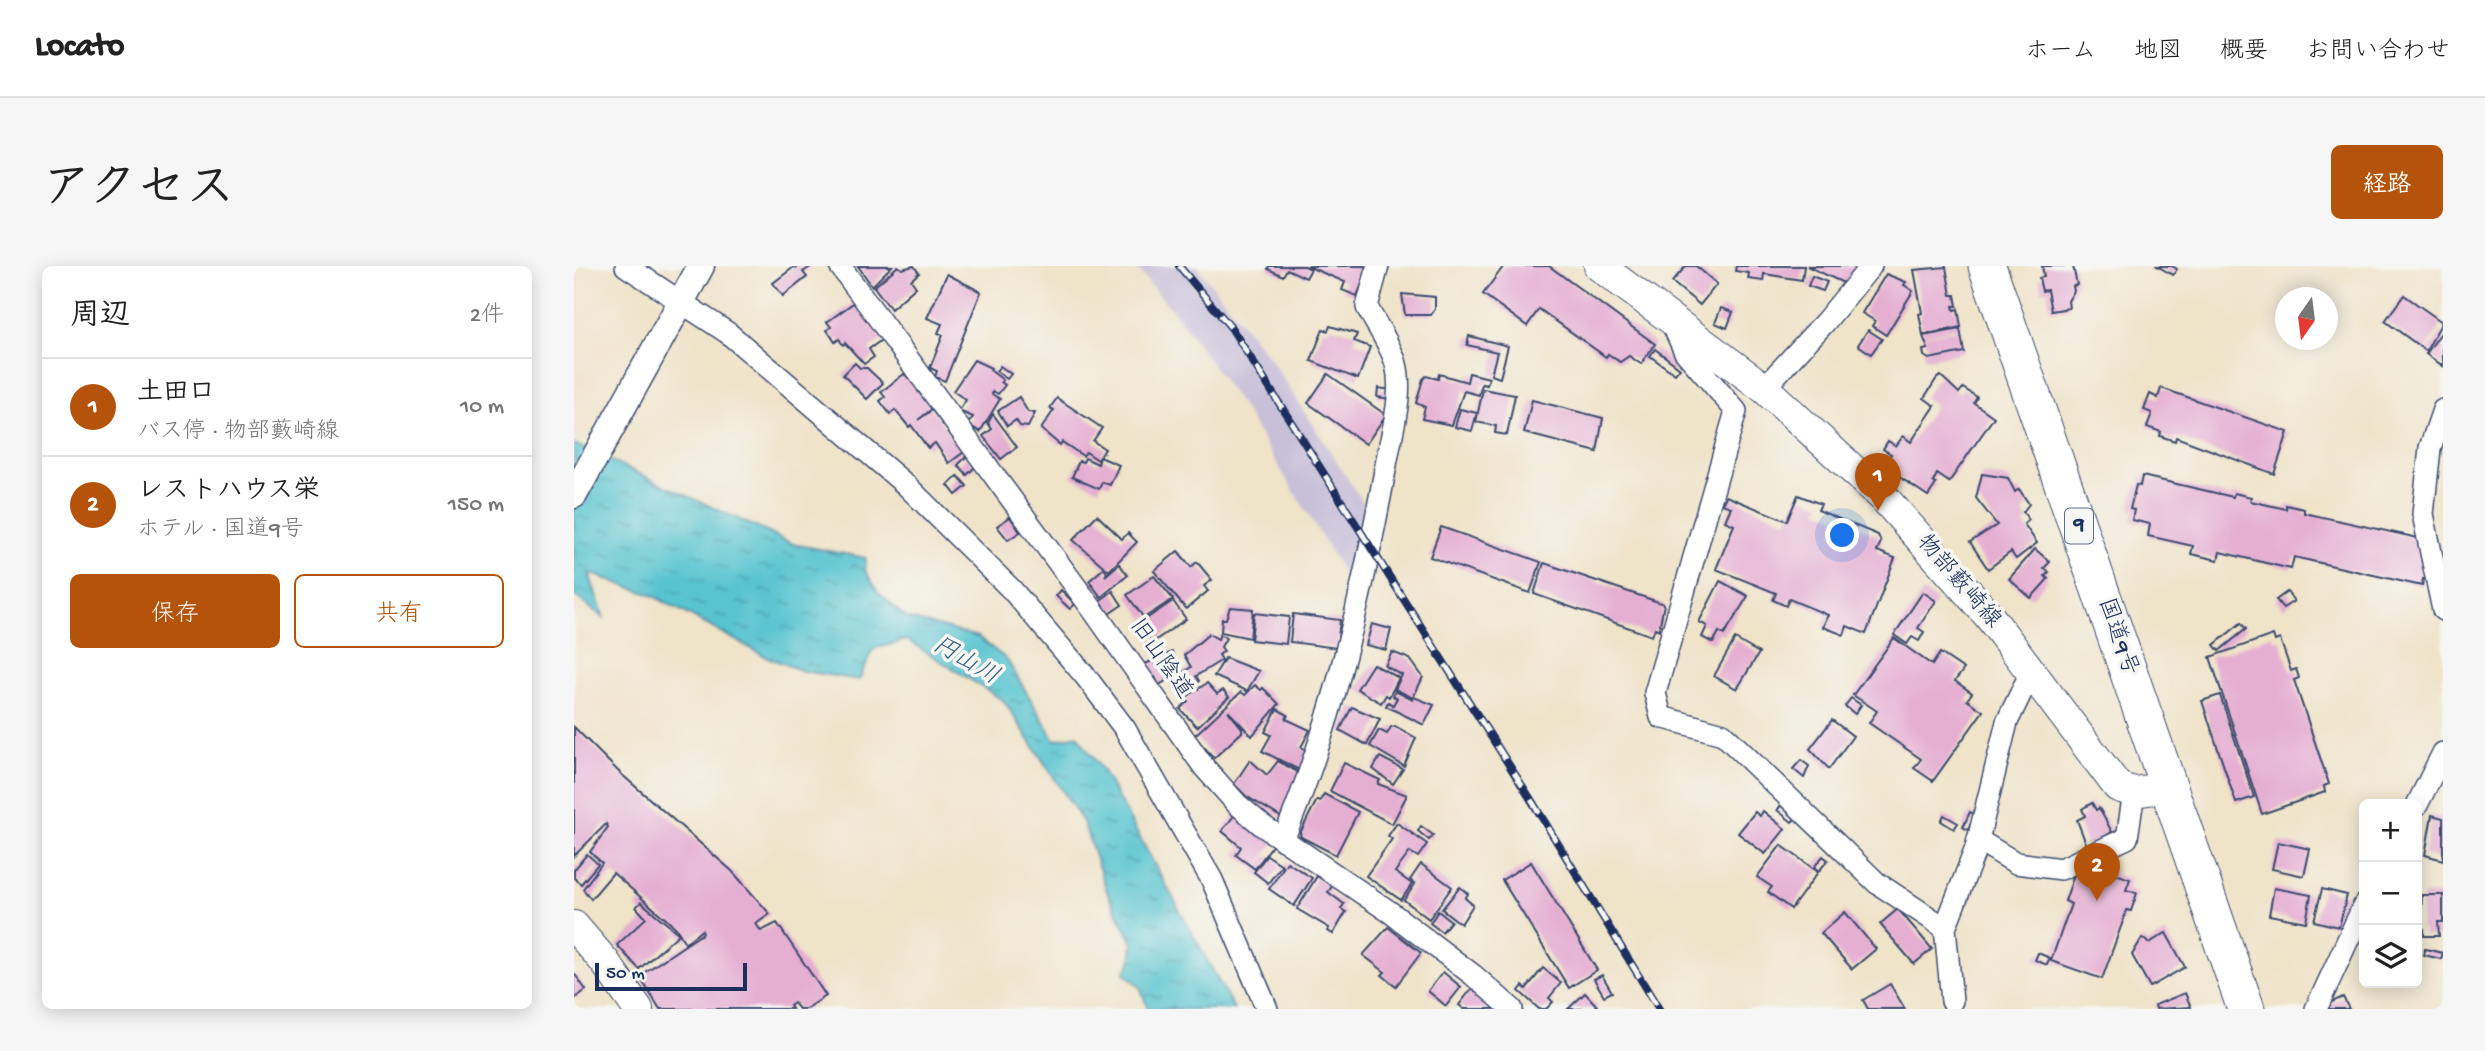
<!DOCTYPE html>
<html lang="ja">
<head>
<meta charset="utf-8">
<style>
	body { margin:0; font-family:"Gochi Hand","Klee One",sans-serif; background:#f6f6f6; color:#222 }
	.controls { position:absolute; right:21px; bottom:21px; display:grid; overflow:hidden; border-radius:10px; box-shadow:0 4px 18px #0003 }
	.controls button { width:63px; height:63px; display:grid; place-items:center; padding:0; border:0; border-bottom:2px solid #e0e0e0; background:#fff; color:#222; font:35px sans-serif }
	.compass { position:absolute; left:1701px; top:21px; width:63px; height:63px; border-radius:50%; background:#fff; box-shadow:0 4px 18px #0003; rotate:194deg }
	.scale { position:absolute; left:21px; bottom:18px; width:152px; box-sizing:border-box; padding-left:7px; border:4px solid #1b2f5e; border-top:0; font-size:19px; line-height:24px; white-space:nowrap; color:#1b2f5e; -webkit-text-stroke:5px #f6f6f2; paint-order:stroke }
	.you { position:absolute; left:1269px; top:270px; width:24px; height:24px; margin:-18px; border:5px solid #fff; border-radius:50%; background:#1a73e8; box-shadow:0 0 0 10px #1a73e833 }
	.badge { display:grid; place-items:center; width:46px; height:46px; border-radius:50%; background:#b45309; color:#fff; font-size:23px; font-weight:700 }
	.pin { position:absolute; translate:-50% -58px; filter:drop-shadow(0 2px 4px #0008) }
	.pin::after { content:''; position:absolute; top:37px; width:24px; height:21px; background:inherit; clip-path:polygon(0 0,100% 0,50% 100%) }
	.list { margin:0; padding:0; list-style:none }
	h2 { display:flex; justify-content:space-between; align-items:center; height:91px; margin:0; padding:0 28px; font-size:30px }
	h2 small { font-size:23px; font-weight:400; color:#767676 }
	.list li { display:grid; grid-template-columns:46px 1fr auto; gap:21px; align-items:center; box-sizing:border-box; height:98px; padding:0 28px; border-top:2px solid #e0e0e0 }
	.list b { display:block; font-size:26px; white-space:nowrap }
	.list p { margin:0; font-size:23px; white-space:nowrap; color:#767676 }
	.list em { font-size:23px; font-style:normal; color:#767676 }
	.actions { display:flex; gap:14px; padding:21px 28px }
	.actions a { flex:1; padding:16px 0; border:2px solid #b45309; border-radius:10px; text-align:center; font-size:24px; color:#b45309 }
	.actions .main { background:#b45309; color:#fff }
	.icon { flex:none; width:38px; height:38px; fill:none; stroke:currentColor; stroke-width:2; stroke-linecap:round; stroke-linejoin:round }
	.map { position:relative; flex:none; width:1869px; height:743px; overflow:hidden; border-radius:10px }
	header { display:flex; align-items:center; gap:42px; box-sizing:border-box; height:98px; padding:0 35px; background:#fff; border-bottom:2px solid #e0e0e0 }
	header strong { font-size:33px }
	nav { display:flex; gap:38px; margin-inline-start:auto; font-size:24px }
	.intro { display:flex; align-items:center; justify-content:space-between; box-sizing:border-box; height:168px; padding:0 42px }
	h1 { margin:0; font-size:49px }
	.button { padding:18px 32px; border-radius:10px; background:#b45309; color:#fff; font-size:24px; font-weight:700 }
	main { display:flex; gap:42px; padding:0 42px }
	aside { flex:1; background:#fff; border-radius:10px; box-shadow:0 4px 18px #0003 }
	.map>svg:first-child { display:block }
</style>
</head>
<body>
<header>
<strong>Locato</strong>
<nav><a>ホーム</a><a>地図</a><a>概要</a><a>お問い合わせ</a></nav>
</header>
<div class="intro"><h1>アクセス</h1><a class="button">経路</a></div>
<main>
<aside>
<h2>周辺<small>2件</small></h2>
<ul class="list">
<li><span class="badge">1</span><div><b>土田口</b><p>バス停 · 物部藪崎線</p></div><em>10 m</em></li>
<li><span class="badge">2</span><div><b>レストハウス栄</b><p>ホテル · 国道9号</p></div><em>150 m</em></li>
</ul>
<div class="actions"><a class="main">保存</a><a>共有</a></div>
</aside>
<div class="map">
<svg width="1869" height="743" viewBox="0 0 1869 743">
	<defs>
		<pattern id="water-ripples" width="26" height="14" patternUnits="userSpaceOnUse" patternTransform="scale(1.75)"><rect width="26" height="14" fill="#58c4d0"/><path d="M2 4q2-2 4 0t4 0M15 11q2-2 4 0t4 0" fill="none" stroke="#48a0ac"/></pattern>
	</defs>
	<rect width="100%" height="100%" fill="#f6f6f2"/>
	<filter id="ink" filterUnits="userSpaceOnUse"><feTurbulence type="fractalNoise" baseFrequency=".0143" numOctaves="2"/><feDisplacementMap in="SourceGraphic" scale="14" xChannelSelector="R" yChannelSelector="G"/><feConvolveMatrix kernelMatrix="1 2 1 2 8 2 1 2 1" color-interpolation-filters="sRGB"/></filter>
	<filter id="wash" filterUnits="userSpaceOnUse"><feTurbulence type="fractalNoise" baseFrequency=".00686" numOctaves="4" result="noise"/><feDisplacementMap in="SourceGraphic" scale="28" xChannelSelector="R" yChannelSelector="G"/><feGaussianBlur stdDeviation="1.57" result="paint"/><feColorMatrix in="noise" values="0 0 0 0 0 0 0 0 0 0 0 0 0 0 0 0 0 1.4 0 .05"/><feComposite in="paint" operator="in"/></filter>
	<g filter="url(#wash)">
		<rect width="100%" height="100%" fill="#efe3c8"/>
		<path fill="#c8bfd8" d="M560,0H623L697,94L792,241L781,307L772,311L671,145L605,52Z"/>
		<path fill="url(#water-ripples)" stroke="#3a7a97" stroke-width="2" d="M0,178L219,278L292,292L291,304L304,326L332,352L404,371L433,394L481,474L503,469L529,505L660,743H574L566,721L551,707L557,696L559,677L534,628L509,556L430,435L333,374L299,383L285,414L229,405L193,391L78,329L15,307L30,352L0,329Z"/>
		<g id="blocks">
			<g fill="#e5afd2">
				<path d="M221,0H238L229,6L233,11L209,30L199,17L220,1L223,2Z"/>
				<path d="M284,0H318L298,20Z"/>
				<path d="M324,0L328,3L340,0L345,7L337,14L342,21L317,43L300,21Z"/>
				<path d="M695,0H731L737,3L732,12L713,3L709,10L694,3Z"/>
				<path d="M733,0H796L783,30L768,24L771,16Z"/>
				<path d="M930,0H975L1081,78L1067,98L1055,90L1046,96L1034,88L1032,91L965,43L953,60L909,28Z"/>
				<path d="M1112,0H1122L1143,18L1126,39L1098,16Z"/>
				<path d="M1162,0H1230L1228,14L1190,8L1189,15L1174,13L1175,7L1161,5Z"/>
				<path d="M1233,0H1291L1276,20Z"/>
				<path d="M1468,0H1499L1503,19L1499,20L1500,25L1494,35L1495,42L1477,45L1473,24L1468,25L1465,12L1470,11Z"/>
				<path d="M1583,0H1598L1603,3L1599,9Z"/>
				<path d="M1372,1L1377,29H1381L1383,40H1379L1380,44L1384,43L1387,61L1349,69L1345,48L1348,47L1340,4Z"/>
				<path d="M373,8L407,26L371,115L361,111L363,105L356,102L369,69L364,67L368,58L353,52Z"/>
				<path d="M1312,8L1332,16L1330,19L1339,25L1312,69L1298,60L1301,55L1288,47Z"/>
				<path d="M1238,10L1253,16L1249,25L1234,20Z"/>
				<path d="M828,28L861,31V43L857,49H831Z"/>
				<path d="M1830,29L1868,56L1852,85L1811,55Z"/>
				<path d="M282,35L309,73L295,83L300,91L290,98L271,77L269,79L265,73L261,76L253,64L257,61L253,56Z"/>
				<path d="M1147,42L1159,46L1153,62L1141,57Z"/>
				<path d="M756,60L783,68L780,75L796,81L784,113L737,95L749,63L754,65Z"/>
				<path d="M1386,63L1390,86L1355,93L1350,90L1349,84L1354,83L1349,70Z"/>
				<path d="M1294,64L1308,73L1297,88L1284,79Z"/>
				<path d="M1869,64V100L1852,88Z"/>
				<path d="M895,70L934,80L926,112L917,109L923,86L893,79Z"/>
				<path d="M1081,83L1106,102L1101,108L1076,90Z"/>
				<path d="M400,94L417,102L416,104L429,114L427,116L431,119L424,128L419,125L418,128L426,133L406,166L394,158L399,151L385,145L392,134L379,125Z"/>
				<path d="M281,97L286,102H293L309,117L293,133L269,109Z"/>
				<path d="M426,100L437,108L433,113L422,105Z"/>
				<path d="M895,107L915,112L913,119L908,118L905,129L890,125L878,159L848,153L851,141L842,137L849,113L852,110L864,113L865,108L893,116Z"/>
				<path d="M330,108L347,122L344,125L358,143L344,154L358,144L390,186L375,197L361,177L354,182L337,159L335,161L321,144L316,148L306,135L311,131L307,126Z"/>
				<path d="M754,108L812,149L792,178L734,137Z"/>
				<path d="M1367,110L1385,127L1389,122L1403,131L1400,137L1420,151L1375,216L1363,208L1359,216L1362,218L1354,230L1309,200L1317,188L1309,183L1314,175L1322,180L1329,170L1337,176L1361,140L1350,132L1363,112Z"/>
				<path d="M804,122L818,124L817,133L803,131Z"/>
				<path d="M1587,122L1714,166L1700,208L1602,171L1601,175L1586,170L1587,166L1573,161L1578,147L1570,144L1576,128L1584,132Z"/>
				<path d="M909,123L941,129L933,169L921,167L922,160L902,156Z"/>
				<path d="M445,131L454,146L461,147L454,161L446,160L442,154L433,160L424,145Z"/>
				<path d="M483,132L528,162L519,175L531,183L524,194L512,186L509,190L488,176L486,179L467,163L480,144L476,142Z"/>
				<path d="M958,134L1029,152L1023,186L950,167Z"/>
				<path d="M886,143L903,147L898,165L881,161Z"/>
				<path d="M419,148L443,181L427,193L409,170L418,163L414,157Z"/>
				<path d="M393,190L402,200L393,209L384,199Z"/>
				<path d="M526,191L545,199L536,219L528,216L525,223L498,211L505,195L509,196L511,192L524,198Z"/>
				<path d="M1408,208L1434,212L1441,226L1445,223L1455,238L1449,246L1455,254L1450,258L1463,277L1442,293L1437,286L1414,303L1396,276L1423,259L1402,232Z"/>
				<path d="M384,210L393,220L382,229L374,219Z"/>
				<path d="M1568,210L1659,231L1660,227L1677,231L1676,235L1712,243V239L1730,243V247L1858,275L1854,314L1849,313L1848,320L1720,291L1717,303L1646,286L1644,294L1617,288L1619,280L1574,270L1576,258L1558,254L1560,244L1556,243L1562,219L1566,220Z"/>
				<path d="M1224,229L1247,238L1244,244L1304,269L1307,276L1303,285L1321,292L1292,368L1273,360L1270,369L1249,361L1254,349L1215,333L1212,340L1199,334L1202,327L1142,303L1160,259L1151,255L1157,241L1148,238L1152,230L1213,255Z"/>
				<path d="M523,249L548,273L554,267L563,276L535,305L499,274Z"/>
				<path d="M436,251L446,266L434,274L423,260Z"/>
				<path d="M867,261L967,296L956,327L856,291Z"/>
				<path d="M1461,283L1476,296L1470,302L1475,306L1471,310L1474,313L1457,332L1435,313Z"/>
				<path d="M604,285L617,301L623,296L638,314L630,320L634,325L612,343L580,305Z"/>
				<path d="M970,297L1090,338L1085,364L1081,362L1078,370L960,328Z"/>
				<path d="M545,298L554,309L527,331L515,315L530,302L533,307L531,310Z"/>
				<path d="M580,310L599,333L570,352L553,329Z"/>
				<path d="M1146,315L1174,330L1150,369L1145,366L1139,377L1128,371L1133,360L1125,356Z"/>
				<path d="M487,324L501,338L496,343L482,330Z"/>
				<path d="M539,325L548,339L533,349L524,336Z"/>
				<path d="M1349,326L1362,335L1344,362L1350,366L1345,375L1338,371L1333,378L1320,369Z"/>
				<path d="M1713,326L1720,335L1709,342L1702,334Z"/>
				<path d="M599,335L612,353L579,376L568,364L573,361L569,355Z"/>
				<path d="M656,341L679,343L676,372L647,366L648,353H652Z"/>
				<path d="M680,347L715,351L712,378L677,374Z"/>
				<path d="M719,348L766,354L763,382L716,376Z"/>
				<path d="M1667,357L1672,363L1645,385L1640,379Z"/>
				<path d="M798,358L817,363L812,384L792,379Z"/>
				<path d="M635,368L644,373L646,368L652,372L647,381L650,385L645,389L648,394L622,410L625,415L611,424L602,409L585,419L581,411L578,412L571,398L598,386L608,407L617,401L610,389Z"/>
				<path d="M1699,369L1701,375L1706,373L1717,405L1722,403L1725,412L1720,414L1755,518L1750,520L1751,526L1688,548L1636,391Z"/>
				<path d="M1320,372L1358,399L1366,387L1390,403L1381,415L1398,427L1393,434L1409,445L1359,515L1340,502L1347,493L1295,457L1303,445L1279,429Z"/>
				<path d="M1161,373L1185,387L1163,423L1140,410Z"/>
				<path d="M818,386L836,393L849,411L839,432L821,423L828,409L811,400Z"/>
				<path d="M651,392L685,405L673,425L640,410Z"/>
				<path d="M799,398L825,412L815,431L812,429L807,437L783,423Z"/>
				<path d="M633,417L643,428L649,424L655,431L623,461L606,443L614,435L611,432Z"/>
				<path d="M681,419L687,424L689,422L705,438L678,470L654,445L668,462V466L640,492L620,470L667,426L671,429Z"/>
				<path d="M821,425L839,434L840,431L860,439L850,459L812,440L814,436L819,439L823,432L819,430Z"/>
				<path d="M1646,429L1680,531L1662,537L1628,435Z"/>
				<path d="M1277,432L1287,439L1281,448L1271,440Z"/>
				<path d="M778,441L806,453L793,479L766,464Z"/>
				<path d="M703,443L714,449L712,453L736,464L727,481L734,485L729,506L688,485L697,469L691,466Z"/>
				<path d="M1258,454L1279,470L1255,503L1236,483Z"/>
				<path d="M821,460L842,472L830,500L796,480L805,464L813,468L817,461Z"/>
				<path d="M0,461L46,507L158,605L196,648L182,658L187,665L203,657L252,730L232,743H225L220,737L216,740L218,743H86L65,710L129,667L128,664L111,677L102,662L39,607L17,633L9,623L28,597L16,586L34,561L32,558L0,590Z"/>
				<path d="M806,491L829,503L819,518L799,503Z"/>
				<path d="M676,494L693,509L704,495L733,511L710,553L672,530L660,518Z"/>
				<path d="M1227,494L1235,500L1230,512L1219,503Z"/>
				<path d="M770,497L806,514L804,518L833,529L818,558L756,525Z"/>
				<path d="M750,528L784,546L762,589L727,571L726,567L743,534L746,535Z"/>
				<path d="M1211,535L1226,548L1218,556L1203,544Z"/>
				<path d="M1518,537L1522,544L1525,542L1538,566L1513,580L1503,554L1511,550L1508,543Z"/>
				<path d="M1189,545L1211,563L1191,588L1164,567L1181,546L1186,550Z"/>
				<path d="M663,546L700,577L681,603L662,589L667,581L648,565Z"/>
				<path d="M1396,546L1401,549L1394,564L1389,561Z"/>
				<path d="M1370,549L1384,557L1380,563L1367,555Z"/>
				<path d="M1858,549L1869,552V594L1851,589Z"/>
				<path d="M823,557L853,578L844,591L836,586L821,606L838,618L827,634L792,610L818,573L814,570Z"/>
				<path d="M847,560L859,569L855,574L844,565Z"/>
				<path d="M1704,576L1736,583L1730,610L1698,603Z"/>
				<path d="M1207,579L1244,606L1217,643L1194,626L1198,621L1183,611Z"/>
				<path d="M13,588L24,598L7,618L0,612V604Z"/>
				<path d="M693,589L708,599L694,617L680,606Z"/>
				<path d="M1249,590L1254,594L1245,605L1240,601Z"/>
				<path d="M713,596L738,612L720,640L695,623Z"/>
				<path d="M957,596L1023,704L995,722L928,614Z"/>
				<path d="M847,598L878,621L855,653L830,634L841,618L836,614Z"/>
				<path d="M1511,601L1540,604L1539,607L1556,613L1552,624L1563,627L1557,645L1553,644L1528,713L1477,695L1497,638L1491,635L1501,606Z"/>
				<path d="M743,610L759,619L754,626L770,638L767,643L772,646L759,668L754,665L755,662L723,643Z"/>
				<path d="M886,621L894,628L891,632L899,639L887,658L868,643Z"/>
				<path d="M1700,622L1737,629L1732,656L1695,649Z"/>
				<path d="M1748,623L1773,629L1765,661L1740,655Z"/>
				<path d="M1848,629H1869V656H1864L1865,670H1850V663H1846Z"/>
				<path d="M67,636L105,668L65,703L43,679L72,652L62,641Z"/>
				<path d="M1324,643L1358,683L1340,698L1306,658Z"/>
				<path d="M864,645L877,655L868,666L856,657Z"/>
				<path d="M1271,646L1302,683L1278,703L1247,667Z"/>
				<path d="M814,661L847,687L822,720L808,709L811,706L789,689Z"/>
				<path d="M1592,667L1611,701L1576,721L1558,689L1568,672L1575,677Z"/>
				<path d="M1851,683L1869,687L1867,693L1850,689Z"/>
				<path d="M1464,687L1476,692L1473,699L1461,694Z"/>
				<path d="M969,702L987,717L975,732L979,736L972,743H965L945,725L949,720L952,723Z"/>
				<path d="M869,706L887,721L872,740L854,725Z"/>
				<path d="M0,707L12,724L0,733Z"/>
				<path d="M1028,709L1038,726L1030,730L1020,713Z"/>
				<path d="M902,717L931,743H890L885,739Z"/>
				<path d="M1316,718L1331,743H1294L1289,734Z"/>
				<path d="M1011,727L1024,741L1022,743H994Z"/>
				<path d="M1611,727L1617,741L1582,743L1581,739Z"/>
				<path d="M1769,731L1775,743H1753L1751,739Z"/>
			</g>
		</g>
	</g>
	<g filter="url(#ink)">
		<use href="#blocks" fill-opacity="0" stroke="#3b4a6e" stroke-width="2"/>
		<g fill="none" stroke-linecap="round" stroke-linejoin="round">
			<defs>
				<g id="minor">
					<path d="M52,0L154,67L332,219L438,324L512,411L551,463L638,614L693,743"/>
					<path d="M266,0L519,344L630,501L663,538L689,560L816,646L899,709L938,743"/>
					<path d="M1096,53L1111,86L1162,145L1081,427L1087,451L1149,468L1303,617L1371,662"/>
					<path d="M1190,122L1251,56L1297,0"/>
					<path d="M1869,144L1856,182L1849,248L1869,344"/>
					<path d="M1843,539L1869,487"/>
					<path d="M709,574C760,454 789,326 812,199C817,168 830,129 822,98C817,79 802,59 793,41L804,0"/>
					<path d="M1404,574L1442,597L1487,603L1553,572L1560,526"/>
					<path d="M1378,735L1371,662L1402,582L1433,456L1457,406"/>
					<path d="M1742,743L1790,639"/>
				</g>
				<path id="tertiary" d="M0,229L127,0"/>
				<g id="secondary">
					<path d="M1025,0L1190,122L1311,233L1415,350L1544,521L1560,526L1595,521"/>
					<path d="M0,660L31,696L64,743"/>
				</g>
				<path id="trunk" d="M1413,0L1672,743"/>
			</defs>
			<use href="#minor" stroke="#3b4a6e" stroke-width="24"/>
			<use href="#tertiary" stroke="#3b4a6e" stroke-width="29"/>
			<use href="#secondary" stroke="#3b4a6e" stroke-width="32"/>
			<use href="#trunk" stroke="#3b4a6e" stroke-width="39"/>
			<use href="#minor" stroke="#fff" stroke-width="21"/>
			<use href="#tertiary" stroke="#fff" stroke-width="26"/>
			<use href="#secondary" stroke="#fff" stroke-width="30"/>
			<use href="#trunk" stroke="#fff" stroke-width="37"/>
			<defs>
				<path id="rail" d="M605,0L658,63L956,532L1085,743"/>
			</defs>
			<use href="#rail" stroke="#1b2f5e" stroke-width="8"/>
			<use href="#rail" stroke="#f6f6f2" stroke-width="5" stroke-dasharray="16" stroke-linecap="butt"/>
		</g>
	</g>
	<g text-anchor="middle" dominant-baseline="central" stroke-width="7" stroke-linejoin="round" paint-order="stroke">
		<rect fill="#f6f6f2" stroke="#5d6b8a" stroke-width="2" x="1491" y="242.5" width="28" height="35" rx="5"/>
		<g font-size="21" font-weight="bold" fill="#1b2f5e">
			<text x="1505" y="260">9</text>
		</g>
		<g font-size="23" fill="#1b2f5e" stroke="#f6f6f2">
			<text transform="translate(1384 316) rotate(49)">物部藪崎線</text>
			<text transform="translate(1543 371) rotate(71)">国道9号</text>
			<text transform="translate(586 393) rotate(55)">旧山陰道</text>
		</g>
		<g font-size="24" font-style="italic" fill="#2d5c80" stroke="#f6f6f2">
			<text transform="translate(391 396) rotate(30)">円山川</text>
		</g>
	</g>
</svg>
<div class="controls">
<button>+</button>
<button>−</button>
<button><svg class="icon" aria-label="layers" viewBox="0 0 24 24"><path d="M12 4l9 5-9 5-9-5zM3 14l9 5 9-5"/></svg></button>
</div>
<svg class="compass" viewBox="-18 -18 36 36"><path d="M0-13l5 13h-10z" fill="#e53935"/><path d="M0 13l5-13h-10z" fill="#767676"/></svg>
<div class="scale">50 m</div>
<div class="you"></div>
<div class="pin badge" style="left:1304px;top:245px">1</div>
<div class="pin badge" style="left:1523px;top:635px">2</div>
</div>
</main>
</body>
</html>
